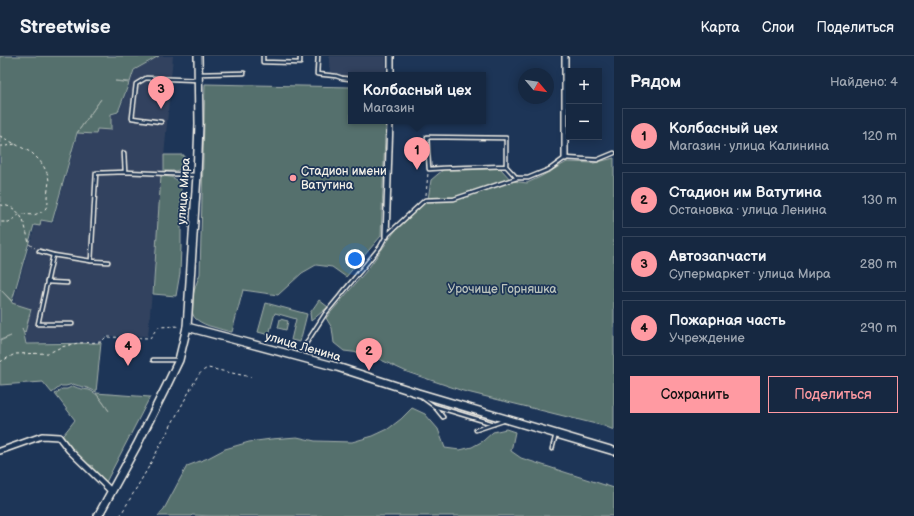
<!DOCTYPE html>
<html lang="ru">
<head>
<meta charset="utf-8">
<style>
	body { margin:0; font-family:"Balsamiq Sans",sans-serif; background:#1f3048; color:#f1f3f6 }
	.controls { position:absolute; right:12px; top:12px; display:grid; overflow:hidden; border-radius:0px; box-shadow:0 2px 10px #0003 }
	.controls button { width:36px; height:36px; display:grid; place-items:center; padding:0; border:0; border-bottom:1px solid #35445a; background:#162841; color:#f1f3f6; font:20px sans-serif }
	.compass { position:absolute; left:518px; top:12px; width:36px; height:36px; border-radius:50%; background:#162841; box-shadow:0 2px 10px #0003; rotate:119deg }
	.you { position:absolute; left:355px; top:203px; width:14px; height:14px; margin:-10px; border:3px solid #fff; border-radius:50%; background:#1a73e8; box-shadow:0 0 0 6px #1a73e833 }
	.badge { display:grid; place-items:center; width:26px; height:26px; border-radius:50%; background:#ff9aa2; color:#111; font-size:13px; font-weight:700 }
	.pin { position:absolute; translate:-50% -33px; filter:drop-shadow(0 1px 2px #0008) }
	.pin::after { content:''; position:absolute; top:21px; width:14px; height:12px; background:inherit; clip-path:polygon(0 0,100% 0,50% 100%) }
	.popup { position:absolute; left:348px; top:16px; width:138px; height:52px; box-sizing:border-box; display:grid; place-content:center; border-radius:0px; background:#162841; filter:drop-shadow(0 1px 3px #0005); font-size:13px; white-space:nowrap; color:#9ea6b1 }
	.popup b { font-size:15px; color:#f1f3f6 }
	.popup::after { content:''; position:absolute; left:50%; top:100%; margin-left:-8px; border:8px solid transparent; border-top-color:#162841 }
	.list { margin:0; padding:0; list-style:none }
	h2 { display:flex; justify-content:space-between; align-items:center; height:52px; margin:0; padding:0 16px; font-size:17px }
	h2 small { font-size:13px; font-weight:400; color:#9ea6b1 }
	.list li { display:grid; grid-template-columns:26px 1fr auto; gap:12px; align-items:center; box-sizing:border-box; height:56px; margin:0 8px 8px; padding:0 8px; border:1px solid #35445a; border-radius:0px }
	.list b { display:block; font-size:15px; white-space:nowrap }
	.list p { margin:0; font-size:13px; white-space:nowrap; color:#9ea6b1 }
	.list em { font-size:13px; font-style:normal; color:#9ea6b1 }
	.actions { display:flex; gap:8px; padding:12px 16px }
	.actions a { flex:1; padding:9px 0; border:1px solid #ff9aa2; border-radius:0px; text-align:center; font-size:14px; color:#ff9aa2 }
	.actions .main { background:#ff9aa2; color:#111 }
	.map { position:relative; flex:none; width:614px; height:460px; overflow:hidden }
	header { display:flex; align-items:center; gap:24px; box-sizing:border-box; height:56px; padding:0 20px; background:#162841; border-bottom:1px solid #35445a }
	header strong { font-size:19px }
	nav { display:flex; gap:22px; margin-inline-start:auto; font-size:14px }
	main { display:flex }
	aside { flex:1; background:#162841 }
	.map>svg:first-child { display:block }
</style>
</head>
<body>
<header>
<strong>Streetwise</strong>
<nav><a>Карта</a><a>Слои</a><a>Поделиться</a></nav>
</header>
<main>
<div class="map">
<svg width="614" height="460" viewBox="0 0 614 460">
	<rect width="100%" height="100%" fill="#1d3557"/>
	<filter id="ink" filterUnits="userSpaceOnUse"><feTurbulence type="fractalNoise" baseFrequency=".025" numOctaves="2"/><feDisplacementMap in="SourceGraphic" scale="8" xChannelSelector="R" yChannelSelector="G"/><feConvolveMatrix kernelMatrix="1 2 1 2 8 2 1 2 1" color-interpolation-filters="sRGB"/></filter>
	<g filter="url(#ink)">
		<g fill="#32435e">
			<path d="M160,0H173L148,280H106L101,285L27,287L25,278L31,253L13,247L35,170H40L42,165L53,167L78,77L96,78L97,73L111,74V59L119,57L135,14Z"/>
			<path d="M329,0H386V19H351V21H339L330,18Z"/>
		</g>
		<g fill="#546f6d" stroke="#a4b0aa">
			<path d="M0,0H159L134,14L130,26L115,25L129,27L118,56L111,58V74L97,73L96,78L77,77L101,43L77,77L52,166L41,164L40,170L34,169L12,245L0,233L12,246V247L31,253L25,277L22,273L24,278L26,288L101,287L96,336C88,331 81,331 73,328L66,330H61L52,337L43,326L0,329V285L11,280L0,284Z"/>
			<path d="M205,28L351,31V65H388L386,79H385L381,180L346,221L332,211L316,209L302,217L278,239L243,234L232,276C226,275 220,273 213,271C208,270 201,267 196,263C186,254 196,228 200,218Z"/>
			<path d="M164,99H184C184,116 179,115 164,115Z"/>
			<path d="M614,102V374L604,370L463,335L407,316L368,298L344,295L334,287L332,272L326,262L367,214L395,175L428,143L431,124L444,113L465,114L500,112L512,125L527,127L540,121L567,106L594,107Z"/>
			<path d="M161,120C170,121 175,120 181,129V191L180,217L176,240L153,238Z"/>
			<path d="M319,244L328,251L311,265L310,257Z"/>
			<path d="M266,247L307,258L300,286L291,284L296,263L275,257L269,279L258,276Z"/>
			<path d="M280,263L288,265L286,274L278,272Z"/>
			<path d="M73,330C79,333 83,333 89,334C98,337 104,348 109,355L96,337L150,341L106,426L88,410H93L87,408L60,383L75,364L55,338L62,333H67Z"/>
			<path d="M412,352L425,358L438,373L445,392L460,394L472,391L483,385L493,376L506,373L515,376L511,395L521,402L614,432V460H212L192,459L191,460H158L164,453L187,410L208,402L225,393L249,386L271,383L297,381L315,385L352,386L373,380L388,373L401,363Z"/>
		</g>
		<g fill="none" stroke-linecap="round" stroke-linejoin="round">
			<defs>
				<g id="service">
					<path d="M263,0V6L300,7V0"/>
					<path d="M318,0L317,18L336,20L342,22L351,23"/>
					<path d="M199,18L244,17"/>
					<path d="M161,66L132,62L136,28L146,22L198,24"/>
					<path d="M124,97L125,116"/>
					<path d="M506,110L444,112L429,113L427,81L506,82V110L517,122H528L550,113L565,102L597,104L614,97"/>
					<path d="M39,195L53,199L91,205"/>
					<path d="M53,199L38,268H72"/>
					<path d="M108,206L91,205L96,117L125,116L196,119"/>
					<path d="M47,226L67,227"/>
					<path d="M301,301L305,289L325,258L380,191L386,180L425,144L454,143L517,122"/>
					<path d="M153,304H178"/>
					<path d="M423,342L434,350L443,361"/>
					<path d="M434,350L494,368"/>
					<path d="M476,374L503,365"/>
					<path d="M552,393L556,378"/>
				</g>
				<g id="minor">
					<path d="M565,0V102"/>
					<path d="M391,19V0"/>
					<path d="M386,180L390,65"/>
					<path d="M0,395L42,380L59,381L69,394L111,435"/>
				</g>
				<g id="secondary">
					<path d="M187,271L244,286L337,311L418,337L614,395"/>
					<path d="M98,460L137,389L167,329L179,304L187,271L197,119L199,68L198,0"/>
				</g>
			</defs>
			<use href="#service" stroke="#f4f1e8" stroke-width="5.5"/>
			<use href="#minor" stroke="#f4f1e8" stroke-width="8"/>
			<use href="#secondary" stroke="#f4f1e8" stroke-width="10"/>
			<g stroke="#f4f1e8" stroke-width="1" stroke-dasharray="3 3" stroke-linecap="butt">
				<path d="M0,80L32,97L40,105L44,111L48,119L49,125L47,141L48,147L47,150L44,155L34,159L20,158L9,166H0"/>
				<path d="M0,90H6L15,88"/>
				<path d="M426,139L428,117"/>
				<path d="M0,149C23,150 25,169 29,188L35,192"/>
				<path d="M0,306L15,298L49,297L61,291L78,287L101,286L106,281L150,282L158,271L180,270"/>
				<path d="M120,460L147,414L197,321C200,317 203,314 208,312L251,321"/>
			</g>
			<use href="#service" stroke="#1d3557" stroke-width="2.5"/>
			<use href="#minor" stroke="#1d3557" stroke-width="5"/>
			<use href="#secondary" stroke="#1d3557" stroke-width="7"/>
		</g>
	</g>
	<circle fill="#ff9aa2" stroke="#1d3557" stroke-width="1.5" cx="293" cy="122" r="4"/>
	<g text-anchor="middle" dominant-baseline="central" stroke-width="3.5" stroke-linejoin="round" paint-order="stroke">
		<g font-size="12" fill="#f4f1e8" stroke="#1d3557" text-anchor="start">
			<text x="301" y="115">Стадион имени<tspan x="301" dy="14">Ватутина</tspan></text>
		</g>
		<g font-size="12" fill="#f4f1e8" stroke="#1d3557">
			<text transform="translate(184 135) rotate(-86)">улица Мира</text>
			<text transform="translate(303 291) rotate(16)">улица Ленина</text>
		</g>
		<g font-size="12" fill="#bcc4bd" stroke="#1d3557">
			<text x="502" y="233">Урочище Горняшка</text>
		</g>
	</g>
</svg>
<div class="controls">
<button>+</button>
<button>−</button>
</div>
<svg class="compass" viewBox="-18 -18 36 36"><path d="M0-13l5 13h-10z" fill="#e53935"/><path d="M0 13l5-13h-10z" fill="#9ea6b1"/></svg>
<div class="you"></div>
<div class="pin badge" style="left:417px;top:114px">1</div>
<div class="popup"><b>Колбасный цех</b>Магазин</div>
<div class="pin badge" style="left:369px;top:315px">2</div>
<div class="pin badge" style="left:161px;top:53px">3</div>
<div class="pin badge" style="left:128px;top:310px">4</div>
</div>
<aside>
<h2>Рядом<small>Найдено: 4</small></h2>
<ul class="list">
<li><span class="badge">1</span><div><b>Колбасный цех</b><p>Магазин · улица Калинина</p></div><em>120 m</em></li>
<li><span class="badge">2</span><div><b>Стадион им Ватутина</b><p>Остановка · улица Ленина</p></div><em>130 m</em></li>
<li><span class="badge">3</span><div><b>Автозапчасти</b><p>Супермаркет · улица Мира</p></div><em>280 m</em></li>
<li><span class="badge">4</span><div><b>Пожарная часть</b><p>Учреждение</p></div><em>290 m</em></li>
</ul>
<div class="actions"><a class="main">Сохранить</a><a>Поделиться</a></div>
</aside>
</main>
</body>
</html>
